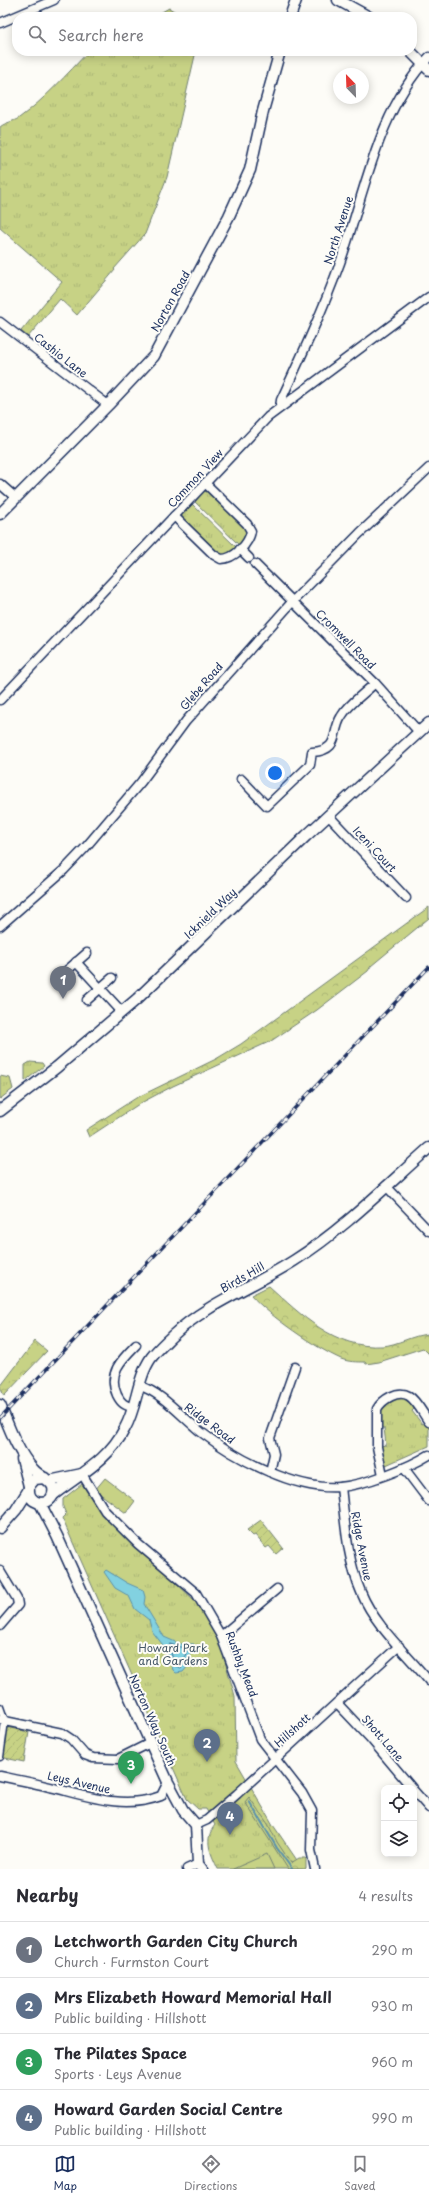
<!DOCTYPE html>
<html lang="en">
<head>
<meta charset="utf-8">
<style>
	body { margin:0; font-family:"Playpen Sans",sans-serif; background:#f2f2f3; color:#2b2b33 }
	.controls { position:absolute; right:12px; bottom:12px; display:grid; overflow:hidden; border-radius:8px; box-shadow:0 2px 10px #0003 }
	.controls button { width:36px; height:36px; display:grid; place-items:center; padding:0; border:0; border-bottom:1px solid #e1e1e2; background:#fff; color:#2b2b33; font:20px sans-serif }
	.compass { position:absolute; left:333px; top:68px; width:36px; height:36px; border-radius:50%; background:#fff; box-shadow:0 2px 10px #0003; rotate:337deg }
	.you { position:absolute; left:275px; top:773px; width:14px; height:14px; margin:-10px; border:3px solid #fff; border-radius:50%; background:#1a73e8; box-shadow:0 0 0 6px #1a73e833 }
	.badge { display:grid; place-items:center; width:26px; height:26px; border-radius:50%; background:#1b2f5e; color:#fff; font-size:13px; font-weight:700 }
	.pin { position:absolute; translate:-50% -33px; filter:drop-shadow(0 1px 2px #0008) }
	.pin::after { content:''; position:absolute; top:21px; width:14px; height:12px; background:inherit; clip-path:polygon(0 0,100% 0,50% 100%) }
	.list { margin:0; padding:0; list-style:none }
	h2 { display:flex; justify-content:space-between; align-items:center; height:52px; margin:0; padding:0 16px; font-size:17px }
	h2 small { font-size:13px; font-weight:400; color:#7c7c81 }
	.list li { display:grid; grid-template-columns:26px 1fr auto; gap:12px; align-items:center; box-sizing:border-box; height:56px; padding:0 16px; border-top:1px solid #e1e1e2 }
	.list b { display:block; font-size:15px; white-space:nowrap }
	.list p { margin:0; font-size:13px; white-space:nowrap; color:#7c7c81 }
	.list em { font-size:13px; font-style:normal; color:#7c7c81 }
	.icon { flex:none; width:22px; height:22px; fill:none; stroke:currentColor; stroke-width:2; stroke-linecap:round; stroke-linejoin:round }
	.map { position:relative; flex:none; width:429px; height:1869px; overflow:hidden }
	.search { position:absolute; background:#fff; box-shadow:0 2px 10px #0003; left:12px; right:12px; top:12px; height:44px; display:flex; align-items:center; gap:10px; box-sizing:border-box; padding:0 14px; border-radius:16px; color:#7c7c81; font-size:15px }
	.sheet { height:276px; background:#fff }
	nav { display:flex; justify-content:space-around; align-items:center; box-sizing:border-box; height:56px; border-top:1px solid #e1e1e2; background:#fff; font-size:11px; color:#7c7c81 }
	nav a { display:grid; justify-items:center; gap:2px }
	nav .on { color:#1b2f5e }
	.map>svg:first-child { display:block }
</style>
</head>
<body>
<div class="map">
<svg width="429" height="1869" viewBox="0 0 429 1869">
	<defs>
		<pattern id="grass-tufts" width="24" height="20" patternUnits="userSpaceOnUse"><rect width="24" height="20" fill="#c7d285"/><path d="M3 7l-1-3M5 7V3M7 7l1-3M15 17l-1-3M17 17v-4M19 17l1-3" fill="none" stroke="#aab575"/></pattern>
		<pattern id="forest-crowns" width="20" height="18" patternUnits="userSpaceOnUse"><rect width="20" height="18" fill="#c7d285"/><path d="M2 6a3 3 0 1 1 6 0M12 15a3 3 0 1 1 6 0" fill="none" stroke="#aab575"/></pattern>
		<pattern id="garden-furrows" width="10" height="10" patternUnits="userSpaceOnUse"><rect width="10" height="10" fill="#c7d285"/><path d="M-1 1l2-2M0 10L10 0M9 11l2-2" fill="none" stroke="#aab575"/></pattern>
	</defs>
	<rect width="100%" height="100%" fill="#fdfcf7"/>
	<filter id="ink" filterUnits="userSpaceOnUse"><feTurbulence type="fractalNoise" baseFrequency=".025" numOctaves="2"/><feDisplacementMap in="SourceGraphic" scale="8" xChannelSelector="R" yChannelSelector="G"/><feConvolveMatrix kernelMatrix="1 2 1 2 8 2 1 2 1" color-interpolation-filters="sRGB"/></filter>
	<g filter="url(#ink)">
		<g fill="url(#grass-tufts)" stroke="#718072">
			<path d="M169,8L184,17H153Z"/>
			<path d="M89,51H196L167,177L145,234L114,269L115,270L77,315L60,299L28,337L21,331L62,282L0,228V127C6,122 13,122 19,118C45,99 67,74 89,51Z"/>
			<path d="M204,491L211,493L242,522L247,532L244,540L239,545L195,502Z"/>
			<path d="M192,504L236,547L228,555H220L180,517Z"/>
			<path d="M30,1062L42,1063L44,1066L25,1081V1065Z"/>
			<path d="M0,1076L10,1078L13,1089L0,1099Z"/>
			<path d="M400,1397L408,1398L415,1408L412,1411L422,1424L426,1422L429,1425V1446L386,1465L380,1446L386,1445L384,1428H379L380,1408L387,1401Z"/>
			<path d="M82,1484L97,1507L195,1601L217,1634L235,1696L236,1761L273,1825L303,1869H218C211,1854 203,1840 215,1825L206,1809H198L187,1799L62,1518L66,1514L63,1507V1499Z"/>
		</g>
		<g fill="url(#forest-crowns)" stroke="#718072">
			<path d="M429,907V918L371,966L368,971L317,1010L271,1041L173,1086L139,1104L89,1137L86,1130L136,1098L216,1059L241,1044Z"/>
			<path d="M269,1286C301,1315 335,1349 382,1346C398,1345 412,1335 429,1334V1354L423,1348L379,1362L366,1364L365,1362C356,1362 349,1362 341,1359C316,1348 269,1316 251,1295Z"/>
			<path d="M35,1341L47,1351L4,1396L0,1387Z"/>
			<path d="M249,1797L268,1824L277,1842L291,1863L299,1858H306V1869H288L245,1802Z"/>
		</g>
		<g fill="url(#garden-furrows)" stroke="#718072">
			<path d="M261,1520L283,1548L276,1554L269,1546L266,1548L255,1535L253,1536L247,1530Z"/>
			<path d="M0,1723L1,1726L29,1732L24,1762L0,1757Z"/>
		</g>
		<g fill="#c7d285" stroke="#718072">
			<path d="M105,1478L135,1501L126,1513L95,1490Z"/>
			<path d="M267,1854L274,1869H233Z"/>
		</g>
		<path fill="#82d1e0" stroke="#5990ac" d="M106,1570L127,1583L143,1590L145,1597L144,1604L164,1637L180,1644H194V1649L189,1656L188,1666L183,1672L176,1673L173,1670L166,1649L152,1631L149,1620L135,1609L129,1596L115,1588L104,1572Z"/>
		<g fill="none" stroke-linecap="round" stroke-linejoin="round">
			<path stroke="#447092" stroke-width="1" d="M170,1644L187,1649L181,1669L174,1665Z"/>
			<path stroke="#5990ac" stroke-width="2" d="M249,1801L277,1848L292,1869"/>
			<defs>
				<path id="pedestrian" d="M0,1707L5,1721L0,1757"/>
				<g id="minor">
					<path d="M0,23L54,0"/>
					<path d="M0,322L108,405"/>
					<path d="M280,407L281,400C302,355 323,310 340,263C365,193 377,112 429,57"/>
					<path d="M0,484L16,498"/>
					<path d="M174,516L214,555L221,559C234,559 249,544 251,531L247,524L205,483"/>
					<path d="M240,549L249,558"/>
					<path d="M255,564L375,683L419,732"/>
					<path d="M0,700L268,417L429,297"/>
					<path d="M241,779L267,806L310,765L312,752C341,750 331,733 341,717C348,704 364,694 375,683"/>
					<path d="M328,815L406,898"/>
					<path d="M0,926L64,870L85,848L141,782L186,721L293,601L360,533L429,468"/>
					<path d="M76,962L122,1012"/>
					<path d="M64,973L87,953"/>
					<path d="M87,1000L112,978"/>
					<path d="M386,1186L429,1231"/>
					<path d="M140,1386C161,1392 183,1418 201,1432C235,1458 296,1491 340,1487C364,1485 408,1468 429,1455"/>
					<path d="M133,1407C125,1406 121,1403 117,1395C107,1373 122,1359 136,1345"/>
					<path d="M404,1468L429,1501"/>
					<path d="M270,1472L274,1454L270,1438L295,1367"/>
					<path d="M82,1474L105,1511L138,1544L196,1593L221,1636L260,1739L302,1793L312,1811L311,1850L315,1869"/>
					<path d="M383,1475L377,1447V1409C382,1400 398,1389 409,1396C417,1401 423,1414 429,1422"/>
					<path d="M341,1487C345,1521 347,1560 361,1592C375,1626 406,1653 429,1681"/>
					<path d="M0,1571L17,1599L18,1605L0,1626"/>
					<path d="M221,1636L277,1589"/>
					<path d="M337,1703L370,1738L412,1788"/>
					<path d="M0,1720L62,1733L71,1739L85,1755L93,1758L118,1759L150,1743"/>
					<path d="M0,1776C19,1780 39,1784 58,1789C93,1798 126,1809 161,1796L168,1782"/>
					<path d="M414,1791L429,1808"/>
					<path d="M196,1825L207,1820L237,1794L399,1646"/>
					<path d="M187,1869L198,1864"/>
				</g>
				<g id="tertiary">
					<path d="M338,0L369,17"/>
					<path d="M290,17L296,0"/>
					<path d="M410,51L429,70"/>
					<path d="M0,514L108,405L154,356L229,216L250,170L263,111L280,51"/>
					<path d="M0,1111L57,1067L137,999L306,836L429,723"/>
					<path d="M0,1405C9,1427 17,1451 33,1469C39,1477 49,1478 53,1487C55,1497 49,1503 40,1503C31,1501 28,1495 29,1486L35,1479L45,1478"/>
					<path d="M22,1459L29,1486"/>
					<path d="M49,1481L82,1474"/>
					<path d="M53,1495C80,1474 109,1460 125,1428C137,1407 137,1378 151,1358C157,1350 165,1343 172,1336C207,1303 255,1286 295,1260C344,1229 386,1186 429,1148"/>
					<path d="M40,1503L57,1536L168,1782L183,1810L196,1825L198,1864L202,1869"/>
					<path d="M0,1528L16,1510L28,1491"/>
				</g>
			</defs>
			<use href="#pedestrian" stroke="#1b2f5e" stroke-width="9"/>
			<use href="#minor" stroke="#1b2f5e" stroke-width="11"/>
			<use href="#tertiary" stroke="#1b2f5e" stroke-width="13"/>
			<use href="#pedestrian" stroke="#fdfcf7" stroke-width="6"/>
			<use href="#minor" stroke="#fdfcf7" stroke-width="8"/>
			<use href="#tertiary" stroke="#fdfcf7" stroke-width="10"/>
			<defs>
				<path id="rail" d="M0,1418L429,967"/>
			</defs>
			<use href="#rail" stroke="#1b2f5e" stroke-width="3.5"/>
			<use href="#rail" stroke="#fdfcf7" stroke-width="2" stroke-dasharray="6" stroke-linecap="butt"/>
		</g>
	</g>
	<g text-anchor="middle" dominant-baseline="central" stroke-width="4" stroke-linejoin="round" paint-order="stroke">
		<g font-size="11" fill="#1b2f5e" stroke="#fdfcf7">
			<text transform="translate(338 230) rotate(-72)">North Avenue</text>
			<text transform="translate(170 301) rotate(-61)">Norton Road</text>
			<text transform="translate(61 355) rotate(38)">Cashio Lane</text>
			<text transform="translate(195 478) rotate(-47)">Common View</text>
			<text transform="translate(346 639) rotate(45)">Cromwell Road</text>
			<text transform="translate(201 686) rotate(-49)">Glebe Road</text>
			<text transform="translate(375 849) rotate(47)">Iceni Court</text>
			<text transform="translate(210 913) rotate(-44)">Icknield Way</text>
			<text transform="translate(242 1277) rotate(-30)">Birds Hill</text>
			<text transform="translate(210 1423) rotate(37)">Ridge Road</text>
			<text transform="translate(362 1546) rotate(79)">Ridge Avenue</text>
			<text transform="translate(242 1664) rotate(69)">Rushby Mead</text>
			<text transform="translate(153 1720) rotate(66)">Norton Way South</text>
			<text transform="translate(292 1730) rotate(-42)">Hillshott</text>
			<text transform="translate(383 1738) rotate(49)">Shott Lane</text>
			<text transform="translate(79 1782) rotate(13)">Leys Avenue</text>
		</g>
		<g font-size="11" fill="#465868" stroke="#fdfcf7">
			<text x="173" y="1647">Howard Park<tspan x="173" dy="13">and Gardens</tspan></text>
		</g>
	</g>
</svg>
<div class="controls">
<button><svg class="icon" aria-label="locate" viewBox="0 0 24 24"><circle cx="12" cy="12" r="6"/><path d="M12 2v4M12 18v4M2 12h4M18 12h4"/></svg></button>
<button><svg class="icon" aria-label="layers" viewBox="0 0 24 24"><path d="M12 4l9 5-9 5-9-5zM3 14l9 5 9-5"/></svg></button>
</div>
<svg class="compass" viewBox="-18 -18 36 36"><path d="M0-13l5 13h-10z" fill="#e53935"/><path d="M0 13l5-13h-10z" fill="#7c7c81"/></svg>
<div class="you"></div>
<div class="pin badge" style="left:63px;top:999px;background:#6b7280">1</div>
<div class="pin badge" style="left:207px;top:1762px;background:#5c6f8a">2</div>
<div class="pin badge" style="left:131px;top:1784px;background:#2e9e5b">3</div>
<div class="pin badge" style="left:230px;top:1835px;background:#5c6f8a">4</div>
<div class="search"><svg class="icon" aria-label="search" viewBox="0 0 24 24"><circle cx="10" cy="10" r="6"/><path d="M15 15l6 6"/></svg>Search here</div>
</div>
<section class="sheet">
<h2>Nearby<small>4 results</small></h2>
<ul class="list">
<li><span class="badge" style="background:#6b7280">1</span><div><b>Letchworth Garden City Church</b><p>Church · Furmston Court</p></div><em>290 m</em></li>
<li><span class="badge" style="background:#5c6f8a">2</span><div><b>Mrs Elizabeth Howard Memorial Hall</b><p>Public building · Hillshott</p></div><em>930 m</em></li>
<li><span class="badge" style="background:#2e9e5b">3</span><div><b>The Pilates Space</b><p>Sports · Leys Avenue</p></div><em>960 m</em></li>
<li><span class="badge" style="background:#5c6f8a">4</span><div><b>Howard Garden Social Centre</b><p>Public building · Hillshott</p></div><em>990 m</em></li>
</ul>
</section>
<nav>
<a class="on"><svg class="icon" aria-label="map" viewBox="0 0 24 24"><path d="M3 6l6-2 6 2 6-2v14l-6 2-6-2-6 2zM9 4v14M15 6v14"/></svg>Map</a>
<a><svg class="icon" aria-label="directions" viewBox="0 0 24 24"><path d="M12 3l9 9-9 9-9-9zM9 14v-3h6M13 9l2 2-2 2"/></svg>Directions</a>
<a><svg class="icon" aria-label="saved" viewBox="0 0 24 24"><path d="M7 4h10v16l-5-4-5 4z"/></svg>Saved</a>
</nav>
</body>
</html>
